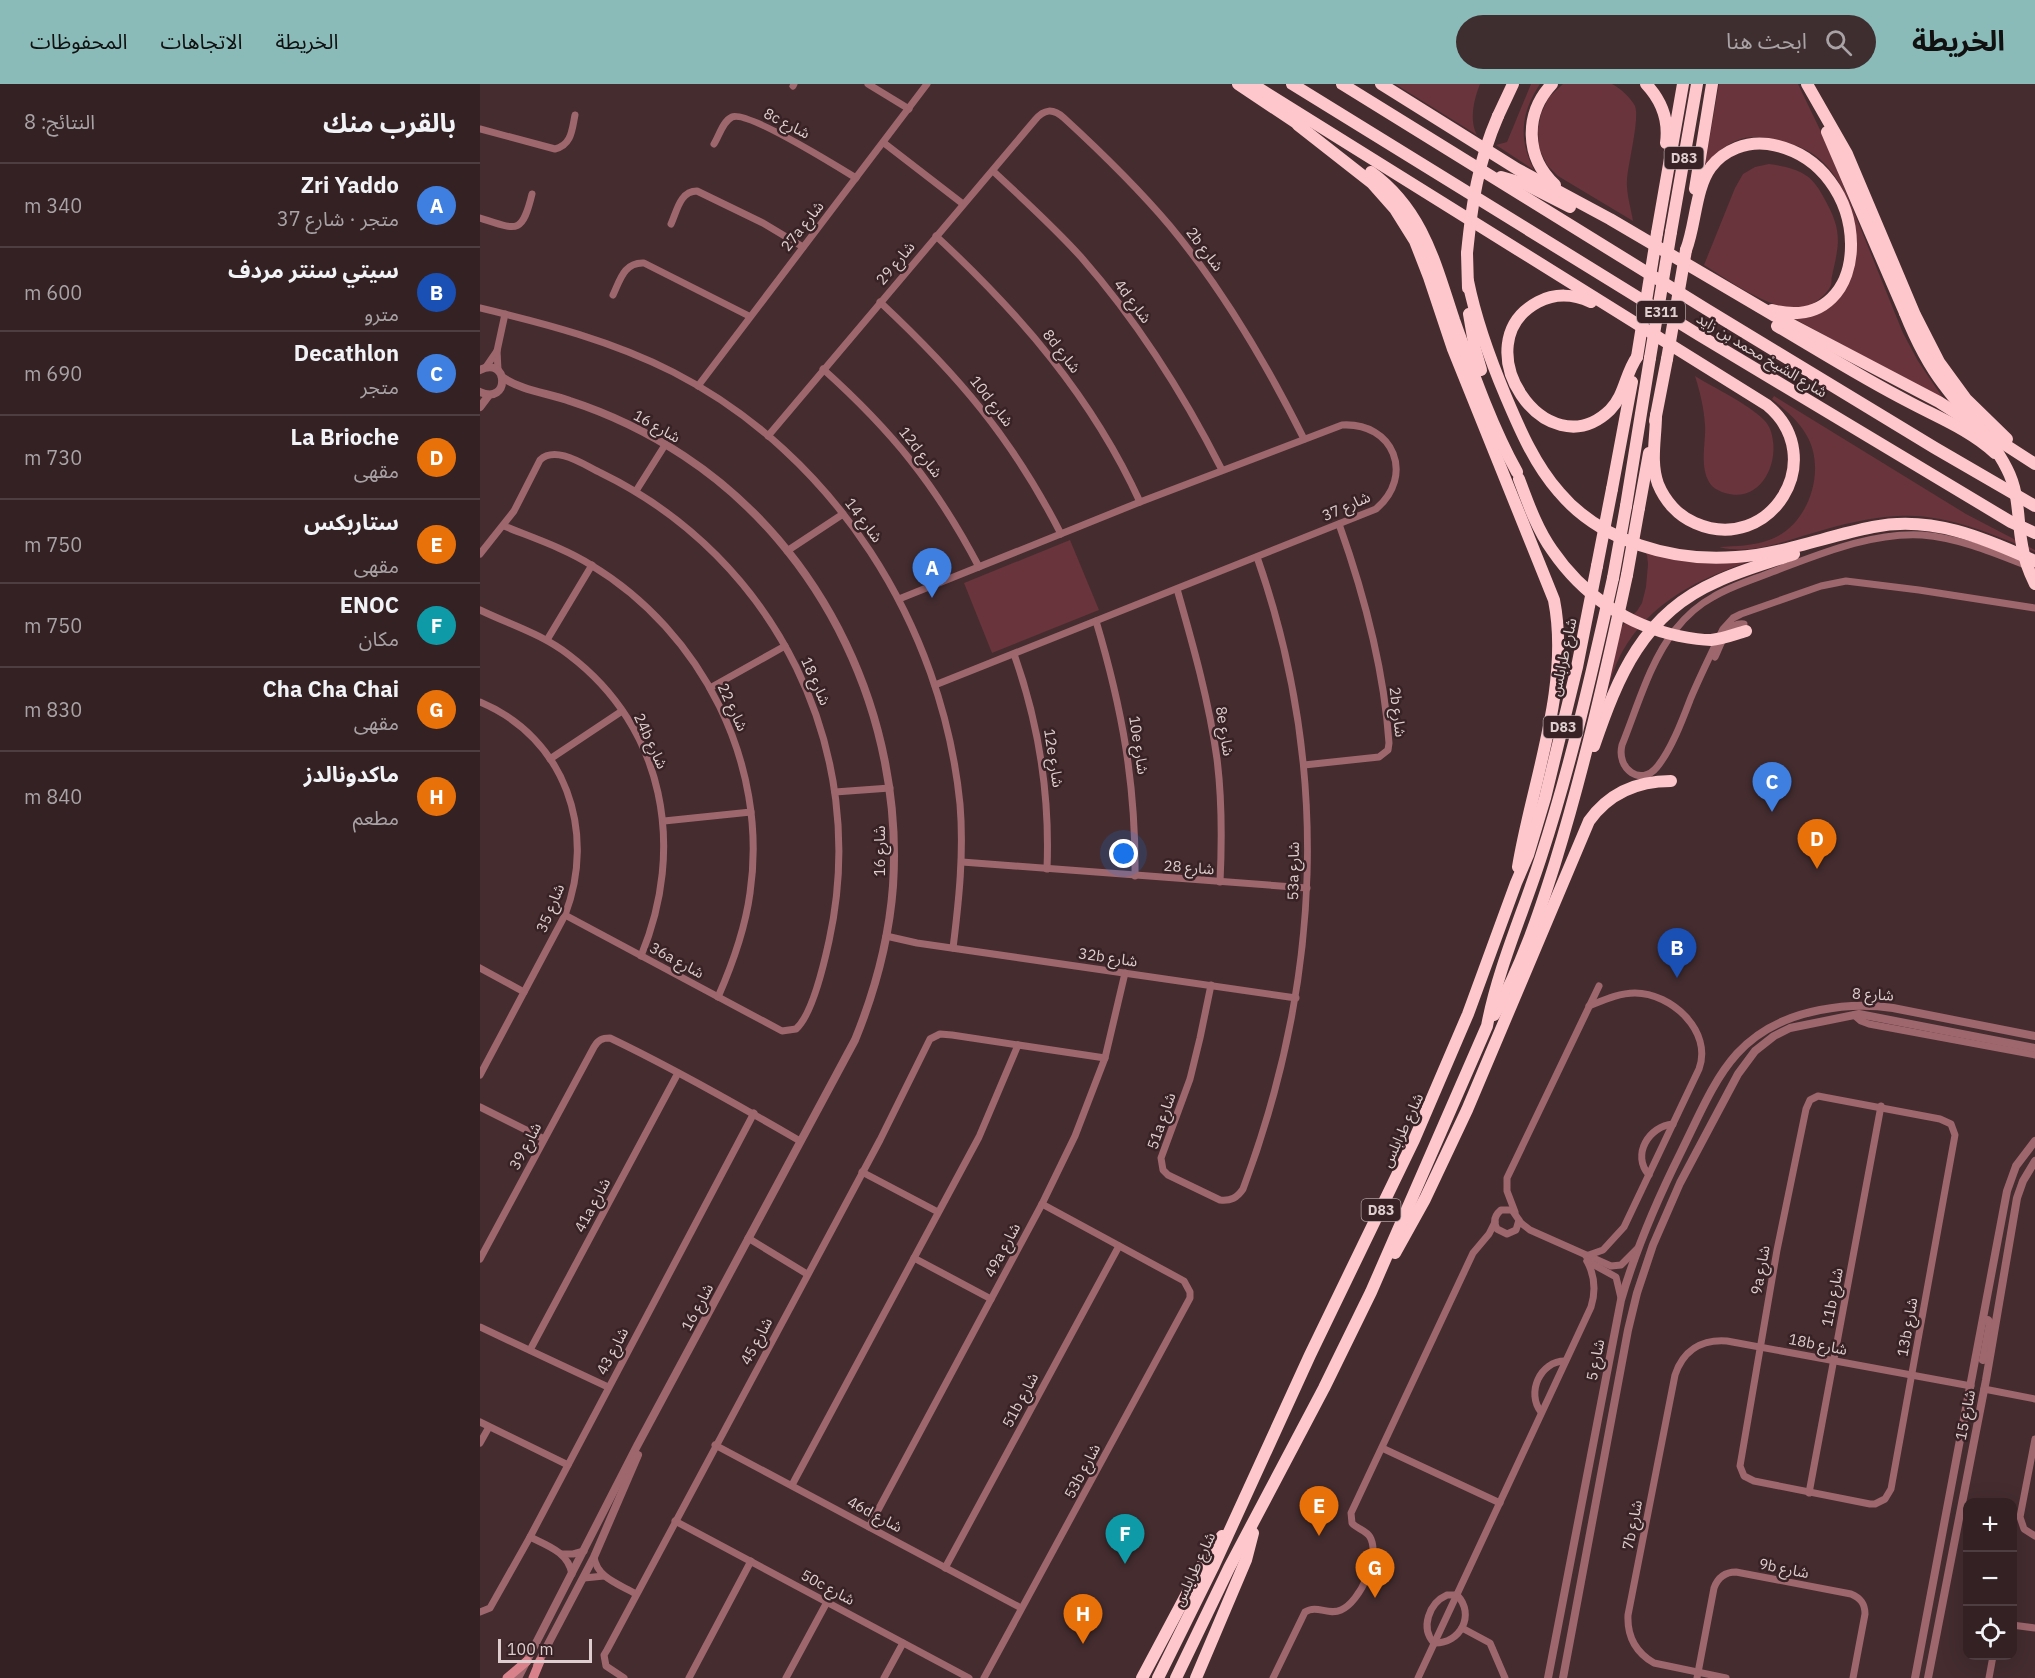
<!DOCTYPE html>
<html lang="ar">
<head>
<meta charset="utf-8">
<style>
	body { margin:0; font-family:"IBM Plex Sans","Noto Sans Arabic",sans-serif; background:#3e2e30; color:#f1f3f6; direction:rtl }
	.controls { position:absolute; right:18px; bottom:18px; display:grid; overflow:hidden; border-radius:12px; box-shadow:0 6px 24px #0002 }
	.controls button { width:54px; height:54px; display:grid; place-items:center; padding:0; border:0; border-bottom:2px solid #4e3e41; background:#332123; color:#f1f3f6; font:30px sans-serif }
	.scale { position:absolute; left:18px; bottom:15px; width:94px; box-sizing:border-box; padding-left:6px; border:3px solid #dececf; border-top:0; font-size:16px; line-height:21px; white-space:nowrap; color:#dececf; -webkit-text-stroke:4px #392225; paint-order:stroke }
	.you { position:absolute; left:644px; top:770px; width:21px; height:21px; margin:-15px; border:4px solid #fff; border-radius:50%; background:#1a73e8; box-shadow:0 0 0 9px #1a73e833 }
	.badge { display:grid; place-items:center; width:39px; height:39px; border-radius:50%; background:#8bbbb9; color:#fff; font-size:20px; font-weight:700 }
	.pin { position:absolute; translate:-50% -50px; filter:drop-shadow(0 2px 3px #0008) }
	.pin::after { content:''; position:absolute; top:32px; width:21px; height:18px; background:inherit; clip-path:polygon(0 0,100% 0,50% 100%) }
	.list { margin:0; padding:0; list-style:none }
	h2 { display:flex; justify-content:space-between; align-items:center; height:78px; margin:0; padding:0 24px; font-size:26px }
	h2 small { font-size:20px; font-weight:400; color:#a9a3a6 }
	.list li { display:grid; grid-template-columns:39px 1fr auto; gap:18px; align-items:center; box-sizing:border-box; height:84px; padding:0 24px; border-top:2px solid #4e3e41 }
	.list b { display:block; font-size:22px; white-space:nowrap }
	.list p { margin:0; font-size:20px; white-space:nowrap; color:#a9a3a6 }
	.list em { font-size:20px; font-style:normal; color:#a9a3a6 }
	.icon { flex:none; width:33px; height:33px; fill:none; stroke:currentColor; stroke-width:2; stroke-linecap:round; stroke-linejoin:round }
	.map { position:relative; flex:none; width:1555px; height:1594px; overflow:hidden; direction:ltr }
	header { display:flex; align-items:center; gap:36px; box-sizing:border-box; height:84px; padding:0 30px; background:#8bbbb9; color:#111 }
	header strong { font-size:28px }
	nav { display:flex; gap:33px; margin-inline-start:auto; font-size:21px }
	.search { width:420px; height:54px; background:#3e2e30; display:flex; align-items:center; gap:15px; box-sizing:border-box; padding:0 21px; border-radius:33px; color:#a9a3a6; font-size:22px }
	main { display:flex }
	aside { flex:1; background:#332123 }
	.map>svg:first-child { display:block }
</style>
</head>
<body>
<header>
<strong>الخريطة</strong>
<div class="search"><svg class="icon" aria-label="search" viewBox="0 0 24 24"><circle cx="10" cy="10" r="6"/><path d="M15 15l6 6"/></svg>ابحث هنا</div>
<nav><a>الخريطة</a><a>الاتجاهات</a><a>المحفوظات</a></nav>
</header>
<main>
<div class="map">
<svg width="1555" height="1594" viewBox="0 0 1555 1594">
	<rect width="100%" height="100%" fill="#442c2f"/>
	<g fill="#69343b">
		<path d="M915,0H1000C994,15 989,36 997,51Z"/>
		<path d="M1051,0H1060C1041,29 1038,54 1054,86L1016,61L1027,58Z"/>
		<path d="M1083,0H1132C1140,4 1151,14 1155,22C1160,34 1148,80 1147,96C1146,109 1151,124 1153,137L1078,92L1067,81L1059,64L1058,45L1061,30L1069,13Z"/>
		<path d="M1239,0H1318L1344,54L1423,249L1438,277L1465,317L1315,235C1343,234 1355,221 1364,196C1370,180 1377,164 1375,147C1373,117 1353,78 1324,65C1315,60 1304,58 1293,56C1282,53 1269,51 1258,56C1245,61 1234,71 1225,80Z"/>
		<path d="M1289,80C1302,82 1316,84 1327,92C1334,97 1340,106 1344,114C1362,146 1360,157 1352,192C1351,195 1352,198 1351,201C1348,210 1332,222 1323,224C1294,229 1248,196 1224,181L1255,104L1263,90L1275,83Z"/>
		<path d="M1215,292C1236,305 1267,319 1284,336C1290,342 1292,349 1293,357C1297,385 1278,419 1245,409C1238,407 1231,403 1228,396C1220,379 1226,358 1225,341C1224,324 1220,308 1215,292Z"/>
		<path d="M1294,312L1486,430L1555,466V468C1513,450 1465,429 1418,432C1390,433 1360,441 1333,449C1302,458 1270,471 1239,463C1255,462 1273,462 1289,456C1328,443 1347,387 1327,352C1318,336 1305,326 1292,315Z"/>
		<path d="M590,456L619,526L512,569L484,499Z"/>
		<path d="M1162,464L1204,477L1252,479L1273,476C1219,495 1170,517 1141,570C1135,582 1130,596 1126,609L1141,543L1157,527L1162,519L1166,503L1168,480L1167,471Z"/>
	</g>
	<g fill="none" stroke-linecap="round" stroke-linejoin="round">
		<g stroke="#9e676d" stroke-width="7">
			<path d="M388,0L429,25"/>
			<path d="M313,2L314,0"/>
			<path d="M0,45L75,65C92,61 92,45 95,31"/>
			<path d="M404,59L483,120"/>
			<path d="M234,60C239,52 243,37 252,33C267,26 358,83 376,94"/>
			<path d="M513,87C543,115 574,143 601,173C658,238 703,309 742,386"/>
			<path d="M0,134C37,146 42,151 52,110"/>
			<path d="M191,140C197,127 200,107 217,107L283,139L323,163"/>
			<path d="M456,152C540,230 612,313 660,418"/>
			<path d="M133,211C140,196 144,178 164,179L269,232"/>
			<path d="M400,218C478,291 532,354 581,450"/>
			<path d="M0,224C67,240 132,257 193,288C355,371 462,541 480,720C484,768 479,816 473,864"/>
			<path d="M6,283L17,267"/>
			<path d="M343,285C412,347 456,401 499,483"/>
			<path d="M18,286L17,267L25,230"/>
			<path d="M218,302L447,0"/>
			<path d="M288,352L555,36C564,25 573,24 584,34C621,68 657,103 690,142C744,207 786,279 824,355"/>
			<path d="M156,407L185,361"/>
			<path d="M24,442C53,454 84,464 111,481C222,548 289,680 270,809C265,846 253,879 238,913"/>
			<path d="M307,467L363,430"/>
			<path d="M0,470L34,427L60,376C76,361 104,381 121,389C296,474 391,667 349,857C344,880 332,931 316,945L302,947L85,831"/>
			<path d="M1555,485C1519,471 1481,454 1442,451C1391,448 1338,471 1292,488C1272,496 1251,502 1233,513C1218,521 1206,532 1195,546C1170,577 1157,624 1142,661C1136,685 1161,703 1177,683C1191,666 1202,637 1210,616C1220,592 1232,568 1243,545L1253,534L1261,530L1341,502L1366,497L1439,506L1555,524"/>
			<path d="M697,505C713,561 729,617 737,675C742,715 742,757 740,798"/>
			<path d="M419,515L660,418L862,341C914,338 935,392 896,425L455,601"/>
			<path d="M0,526C31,541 62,550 89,571C185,644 206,764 161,872"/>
			<path d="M616,537C642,624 656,700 655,792"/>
			<path d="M67,556L112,481"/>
			<path d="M534,570C559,640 570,711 567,785"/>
			<path d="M1235,573C1242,559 1246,538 1264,540"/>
			<path d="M230,604L305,562"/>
			<path d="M0,618C86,654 117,748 85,831L0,991"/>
			<path d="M70,675L142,627"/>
			<path d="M824,681L899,673L908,666L909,659C904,585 884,510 859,440"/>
			<path d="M355,708L410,704"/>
			<path d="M184,737L271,728"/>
			<path d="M482,778L827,804"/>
			<path d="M406,852L437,859L816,914"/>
			<path d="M0,884L44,908"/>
			<path d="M731,901L720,954L710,995L681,1074L683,1086L688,1091L740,1116C751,1117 757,1114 763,1105C841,897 851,684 777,473"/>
			<path d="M1374,931L1381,937L1389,940L1555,971"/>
			<path d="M1338,1012L1460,1035L1471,1040L1475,1051L1411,1405L1405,1415L1395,1420H1390L1274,1397L1264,1392L1260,1382L1297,1166L1326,1025L1330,1016Z"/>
			<path d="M0,1023L64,1055"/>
			<path d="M382,1088L458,1128"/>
			<path d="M1169,1091C1151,1071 1169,1042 1193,1040"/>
			<path d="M1035,1128L1027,1107V1094L1119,902"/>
			<path d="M1039,1136L1036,1146L1027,1150L1017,1145C1013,1138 1014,1132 1021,1126H1032L1041,1139L1050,1146L1131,1182L1141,1181L1157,1165"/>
			<path d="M268,1154L327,1190"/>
			<path d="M1106,1172L1123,1166L1144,1143L1219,985C1233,947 1191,909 1155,909C1139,909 1124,916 1109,922"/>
			<path d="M434,1174L511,1215"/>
			<path d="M0,1175L114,963C118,956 122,954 130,954C195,985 258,1021 320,1057"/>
			<path d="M1107,1177L1136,1193L1141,1214"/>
			<path d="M0,1243L128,1303"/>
			<path d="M50,1266L198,989"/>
			<path d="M1504,1305L1555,1315"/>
			<path d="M1061,1328C1046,1309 1060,1277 1085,1277"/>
			<path d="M0,1338L88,1381"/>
			<path d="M1555,1355L1540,1433L1544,1445L1555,1452"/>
			<path d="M0,1359L9,1343"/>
			<path d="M235,1361L541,1524"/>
			<path d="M902,1364L1020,1419"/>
			<path d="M312,1401L499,1053L538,961"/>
			<path d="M1329,1409L1401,1022"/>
			<path d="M195,1437L489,1594"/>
			<path d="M389,1443L562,1120L595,1052L625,974L645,889"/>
			<path d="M50,1453C68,1462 88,1468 92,1490"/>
			<path d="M82,1470H93L104,1467"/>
			<path d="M114,1473C117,1494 139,1500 156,1510"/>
			<path d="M465,1484L639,1162"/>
			<path d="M104,1494L124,1492"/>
			<path d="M967,1511H977C996,1531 980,1560 954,1559C940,1544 949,1519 967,1511Z"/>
			<path d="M0,1528L10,1524L50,1453L274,1029"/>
			<path d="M1532,1541L1555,1544"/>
			<path d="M982,1544L1010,1559L1025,1594"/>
			<path d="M144,1594L126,1582L124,1571L127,1566L400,1056L450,955L460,950L472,951L625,974"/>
			<path d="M209,1594L271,1477"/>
			<path d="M306,1594L347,1518"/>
			<path d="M404,1594L423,1559"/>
			<path d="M504,1594L710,1214V1208L704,1197L562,1120"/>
			<path d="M793,1594L825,1528C837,1520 848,1532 861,1526C880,1518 901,1472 890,1453C886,1446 877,1445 872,1439L871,1429L993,1169L1009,1150L1015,1138"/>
			<path d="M938,1594L1111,1223C1116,1207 1115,1192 1107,1177"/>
			<path d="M1217,1594L1234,1504C1238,1493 1245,1488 1256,1488L1371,1510C1381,1514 1385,1520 1385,1530L1373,1594"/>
			<path d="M1246,1594L1174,1579C1155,1568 1147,1552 1148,1531L1195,1291C1203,1267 1221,1255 1247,1257L1491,1302"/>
			<path d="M1509,1594L1513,1572"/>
		</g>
		<g stroke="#9e676d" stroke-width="8">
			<path d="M0,286C29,271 30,322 0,308"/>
			<path d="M22,293C42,307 68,309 90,317C130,330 169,349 204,372C345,465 424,635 413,802C409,856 395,907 375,956L157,1362L38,1594"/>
			<path d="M0,323L9,311"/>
			<path d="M1503,1237L1508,1236L1510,1239L1503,1276"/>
			<path d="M57,1581L114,1473L158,1371"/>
			<path d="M1068,1594L1141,1216C1156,1165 1177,1116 1201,1068C1236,997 1253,943 1340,926C1365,921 1387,920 1413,924L1555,952"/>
			<path d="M1083,1594L1148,1246L1157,1209L1173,1161L1200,1099L1258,990L1275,967L1294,952L1310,944L1379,930L1555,964"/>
			<path d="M1435,1594L1527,1107L1536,1082L1555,1057"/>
			<path d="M1448,1594L1506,1296L1537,1114L1543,1097L1555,1077"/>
		</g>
		<g stroke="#d9828c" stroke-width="9">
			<path d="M27,1594L47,1577"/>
			<path d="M53,1594L60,1577"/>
		</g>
		<g stroke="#fec7cc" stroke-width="12">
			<path d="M758,0L824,44"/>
			<path d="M772,0L1287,321C1351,374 1290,472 1215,439C1198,432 1185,417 1178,400C1170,378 1176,354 1176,331"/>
			<path d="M812,0L1219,251L1531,438L1555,449"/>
			<path d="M862,0L1226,225L1455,364L1555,422"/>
			<path d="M901,0L1037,85L1130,135L1295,232L1459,318L1555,380"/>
			<path d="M1072,0C1044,30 1045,73 1075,101"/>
			<path d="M1166,0C1182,17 1189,37 1186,59"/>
			<path d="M1327,0L1367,70L1435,231L1459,278L1486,315L1527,355"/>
			<path d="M1018,32L1033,0"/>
			<path d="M818,41L892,99L915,125L935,157L949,193L973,265L1074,516C1091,602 1052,698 1038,783"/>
			<path d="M1347,48L1425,229"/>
			<path d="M891,88C943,126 955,179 974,236C992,286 1011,341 1037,388"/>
			<path d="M1021,93L1045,100L1090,123"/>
			<path d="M1215,105L1232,0"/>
			<path d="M1191,148L1217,0"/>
			<path d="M1177,149L1203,0"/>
			<path d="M1206,166C1216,140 1215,105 1231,83C1244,66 1267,57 1288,60C1398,77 1398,254 1292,226"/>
			<path d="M987,169L988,204"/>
			<path d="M988,197C996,237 1010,275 1026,313C1040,346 1055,381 1079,408C1121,458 1193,478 1256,473C1303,470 1347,452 1393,443C1451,431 1504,454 1555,477"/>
			<path d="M1111,218C1094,210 1075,209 1058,218C981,259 1066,388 1130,326C1145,311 1145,290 1157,273"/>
			<path d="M989,230L995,265L1001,286"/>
			<path d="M1297,242C1341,268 1384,295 1429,318C1459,334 1490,346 1515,369"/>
			<path d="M1175,337L1187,275"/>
			<path d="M1132,405L1152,298"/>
			<path d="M1146,422L1170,274"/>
			<path d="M1159,424L1169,369"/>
			<path d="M1114,662C1138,592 1163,530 1236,498C1261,486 1288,479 1314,470"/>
			<path d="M1014,931C1041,884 1059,830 1075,779C1104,685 1126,588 1147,491"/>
			<path d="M915,1169L945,1115L987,1026L1109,737C1129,709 1156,697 1191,697"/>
			<path d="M662,1594L727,1472L742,1452"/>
			<path d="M678,1594L734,1481L830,1271L934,1056L988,930L1036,799L1048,771L1065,714L1097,583L1117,482"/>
			<path d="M696,1594L749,1484L844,1304L891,1208L1007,942C1018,884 1043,829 1061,773C1091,681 1112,588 1133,494"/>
			<path d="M716,1594L766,1476L773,1449"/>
		</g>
		<g stroke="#fec7cc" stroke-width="12">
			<path d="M987,169C992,119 998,78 1018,32"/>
			<path d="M1425,229C1435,254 1447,279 1464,301C1485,330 1511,353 1527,385C1540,410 1537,435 1542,461C1544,475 1549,488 1555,500"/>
			<path d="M1157,273L1177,149"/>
			<path d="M1170,274L1191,148"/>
			<path d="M1187,275L1206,166"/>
			<path d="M1039,395C1048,419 1057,445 1072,466C1102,510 1146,541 1199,552C1209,554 1220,556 1231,556C1243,555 1255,550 1266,547"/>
			<path d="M1117,482L1132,405"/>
			<path d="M1147,491L1159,424"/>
			<path d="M1133,494L1146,422"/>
		</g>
	</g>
	<g text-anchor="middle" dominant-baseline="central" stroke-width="5" stroke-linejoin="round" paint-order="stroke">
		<g fill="#392225" stroke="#ac9a9c" stroke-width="1.5">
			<rect x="1184.5" y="63" width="39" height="22" rx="4.5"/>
			<rect x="1157" y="217" width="48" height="22" rx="4.5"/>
			<rect x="1063.5" y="632" width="39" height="22" rx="4.5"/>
			<rect x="881.5" y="1115" width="39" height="22" rx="4.5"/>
		</g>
		<g font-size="14" font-weight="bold" fill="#dececf">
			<text x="1204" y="74">D83</text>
			<text x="1181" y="228">E311</text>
			<text x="1083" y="643">D83</text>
			<text x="901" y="1126">D83</text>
		</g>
		<g font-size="15" fill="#dececf" stroke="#392225">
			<text transform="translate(307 39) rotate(27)">8c شارع</text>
			<text transform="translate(322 142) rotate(-52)">27a شارع</text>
			<text transform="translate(725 165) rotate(53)">2b شارع</text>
			<text transform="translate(415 179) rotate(-50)">شارع 29</text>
			<text transform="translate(653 217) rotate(53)">4d شارع</text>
			<text transform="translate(582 267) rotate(52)">8d شارع</text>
			<text transform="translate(1282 271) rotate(31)">شارع الشيخ محمد بن زايد</text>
			<text transform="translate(512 317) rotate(52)">10d شارع</text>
			<text transform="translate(177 342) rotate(29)">شارع 16</text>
			<text transform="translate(441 368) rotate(52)">12d شارع</text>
			<text transform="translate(866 422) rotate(-24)">شارع 37</text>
			<text transform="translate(384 436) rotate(53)">شارع 14</text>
			<text transform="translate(1083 573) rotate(-78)">شارع طرابلس</text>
			<text transform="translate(336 597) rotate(66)">شارع 18</text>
			<text transform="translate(253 623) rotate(65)">شارع 22</text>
			<text transform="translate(918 628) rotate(83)">2b شارع</text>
			<text transform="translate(745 647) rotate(81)">8e شارع</text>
			<text transform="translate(171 657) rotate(65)">24b شارع</text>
			<text transform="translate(659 661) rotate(81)">10e شارع</text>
			<text transform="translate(574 674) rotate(81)">12e شارع</text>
			<text transform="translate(399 767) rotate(-90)">شارع 16</text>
			<text transform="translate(709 783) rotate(4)">شارع 28</text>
			<text transform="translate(813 787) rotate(-89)">53a شارع</text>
			<text transform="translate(70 824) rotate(-68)">شارع 35</text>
			<text transform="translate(628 873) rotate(8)">32b شارع</text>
			<text transform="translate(197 876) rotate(28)">36a شارع</text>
			<text transform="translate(1393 910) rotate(3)">شارع 8</text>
			<text transform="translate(681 1037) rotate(-71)">51a شارع</text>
			<text transform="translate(922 1046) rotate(-65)">شارع طرابلس</text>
			<text transform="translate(45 1062) rotate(-62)">شارع 39</text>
			<text transform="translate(112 1121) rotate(-62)">41a شارع</text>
			<text transform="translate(522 1166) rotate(-62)">49a شارع</text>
			<text transform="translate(1280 1186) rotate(-80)">9a شارع</text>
			<text transform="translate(1352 1213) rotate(-79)">11b شارع</text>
			<text transform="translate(217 1223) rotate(-62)">شارع 16</text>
			<text transform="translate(1427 1243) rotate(-80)">13b شارع</text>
			<text transform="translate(276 1257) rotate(-62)">شارع 45</text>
			<text transform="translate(1338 1260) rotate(11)">18b شارع</text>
			<text transform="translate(132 1267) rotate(-62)">شارع 43</text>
			<text transform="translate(1115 1276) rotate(-79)">شارع 5</text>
			<text transform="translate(540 1316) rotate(-62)">51b شارع</text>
			<text transform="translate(1485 1331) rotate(-79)">شارع 15</text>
			<text transform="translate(602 1387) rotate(-62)">53b شارع</text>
			<text transform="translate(395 1430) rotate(28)">46d شارع</text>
			<text transform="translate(1152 1441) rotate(-79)">7b شارع</text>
			<text transform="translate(1304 1484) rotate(11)">9b شارع</text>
			<text transform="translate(714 1485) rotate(-65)">شارع طرابلس</text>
			<text transform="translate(348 1503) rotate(28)">50c شارع</text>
		</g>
	</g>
</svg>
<div class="controls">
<button>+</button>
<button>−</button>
<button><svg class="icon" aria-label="locate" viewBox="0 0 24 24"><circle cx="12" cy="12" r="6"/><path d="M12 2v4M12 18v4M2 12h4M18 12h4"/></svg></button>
</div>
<div class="scale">100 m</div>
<div class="you"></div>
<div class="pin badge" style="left:452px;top:514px;background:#3f7fe0">A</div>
<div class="pin badge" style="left:1197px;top:894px;background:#1a4fb4">B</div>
<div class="pin badge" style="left:1292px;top:728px;background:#3f7fe0">C</div>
<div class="pin badge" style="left:1337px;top:785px;background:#e8710a">D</div>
<div class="pin badge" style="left:839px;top:1452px;background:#e8710a">E</div>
<div class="pin badge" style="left:645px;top:1480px;background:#0f9aa8">F</div>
<div class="pin badge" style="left:895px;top:1514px;background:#e8710a">G</div>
<div class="pin badge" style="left:603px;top:1560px;background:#e8710a">H</div>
</div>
<aside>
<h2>بالقرب منك<small>النتائج: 8</small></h2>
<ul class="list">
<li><span class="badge" style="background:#3f7fe0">A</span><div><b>Zri Yaddo</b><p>متجر · شارع 37</p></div><em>340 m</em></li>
<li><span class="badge" style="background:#1a4fb4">B</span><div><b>سيتي سنتر مردف</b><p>مترو</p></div><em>600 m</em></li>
<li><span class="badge" style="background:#3f7fe0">C</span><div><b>Decathlon</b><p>متجر</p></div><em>690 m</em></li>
<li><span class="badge" style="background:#e8710a">D</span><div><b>La Brioche</b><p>مقهى</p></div><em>730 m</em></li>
<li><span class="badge" style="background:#e8710a">E</span><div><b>ستاربكس</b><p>مقهى</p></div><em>750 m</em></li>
<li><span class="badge" style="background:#0f9aa8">F</span><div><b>ENOC</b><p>مكان</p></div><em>750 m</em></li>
<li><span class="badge" style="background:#e8710a">G</span><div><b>Cha Cha Chai</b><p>مقهى</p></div><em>830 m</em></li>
<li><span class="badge" style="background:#e8710a">H</span><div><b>ماكدونالدز</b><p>مطعم</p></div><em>840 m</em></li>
</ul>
</aside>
</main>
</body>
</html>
